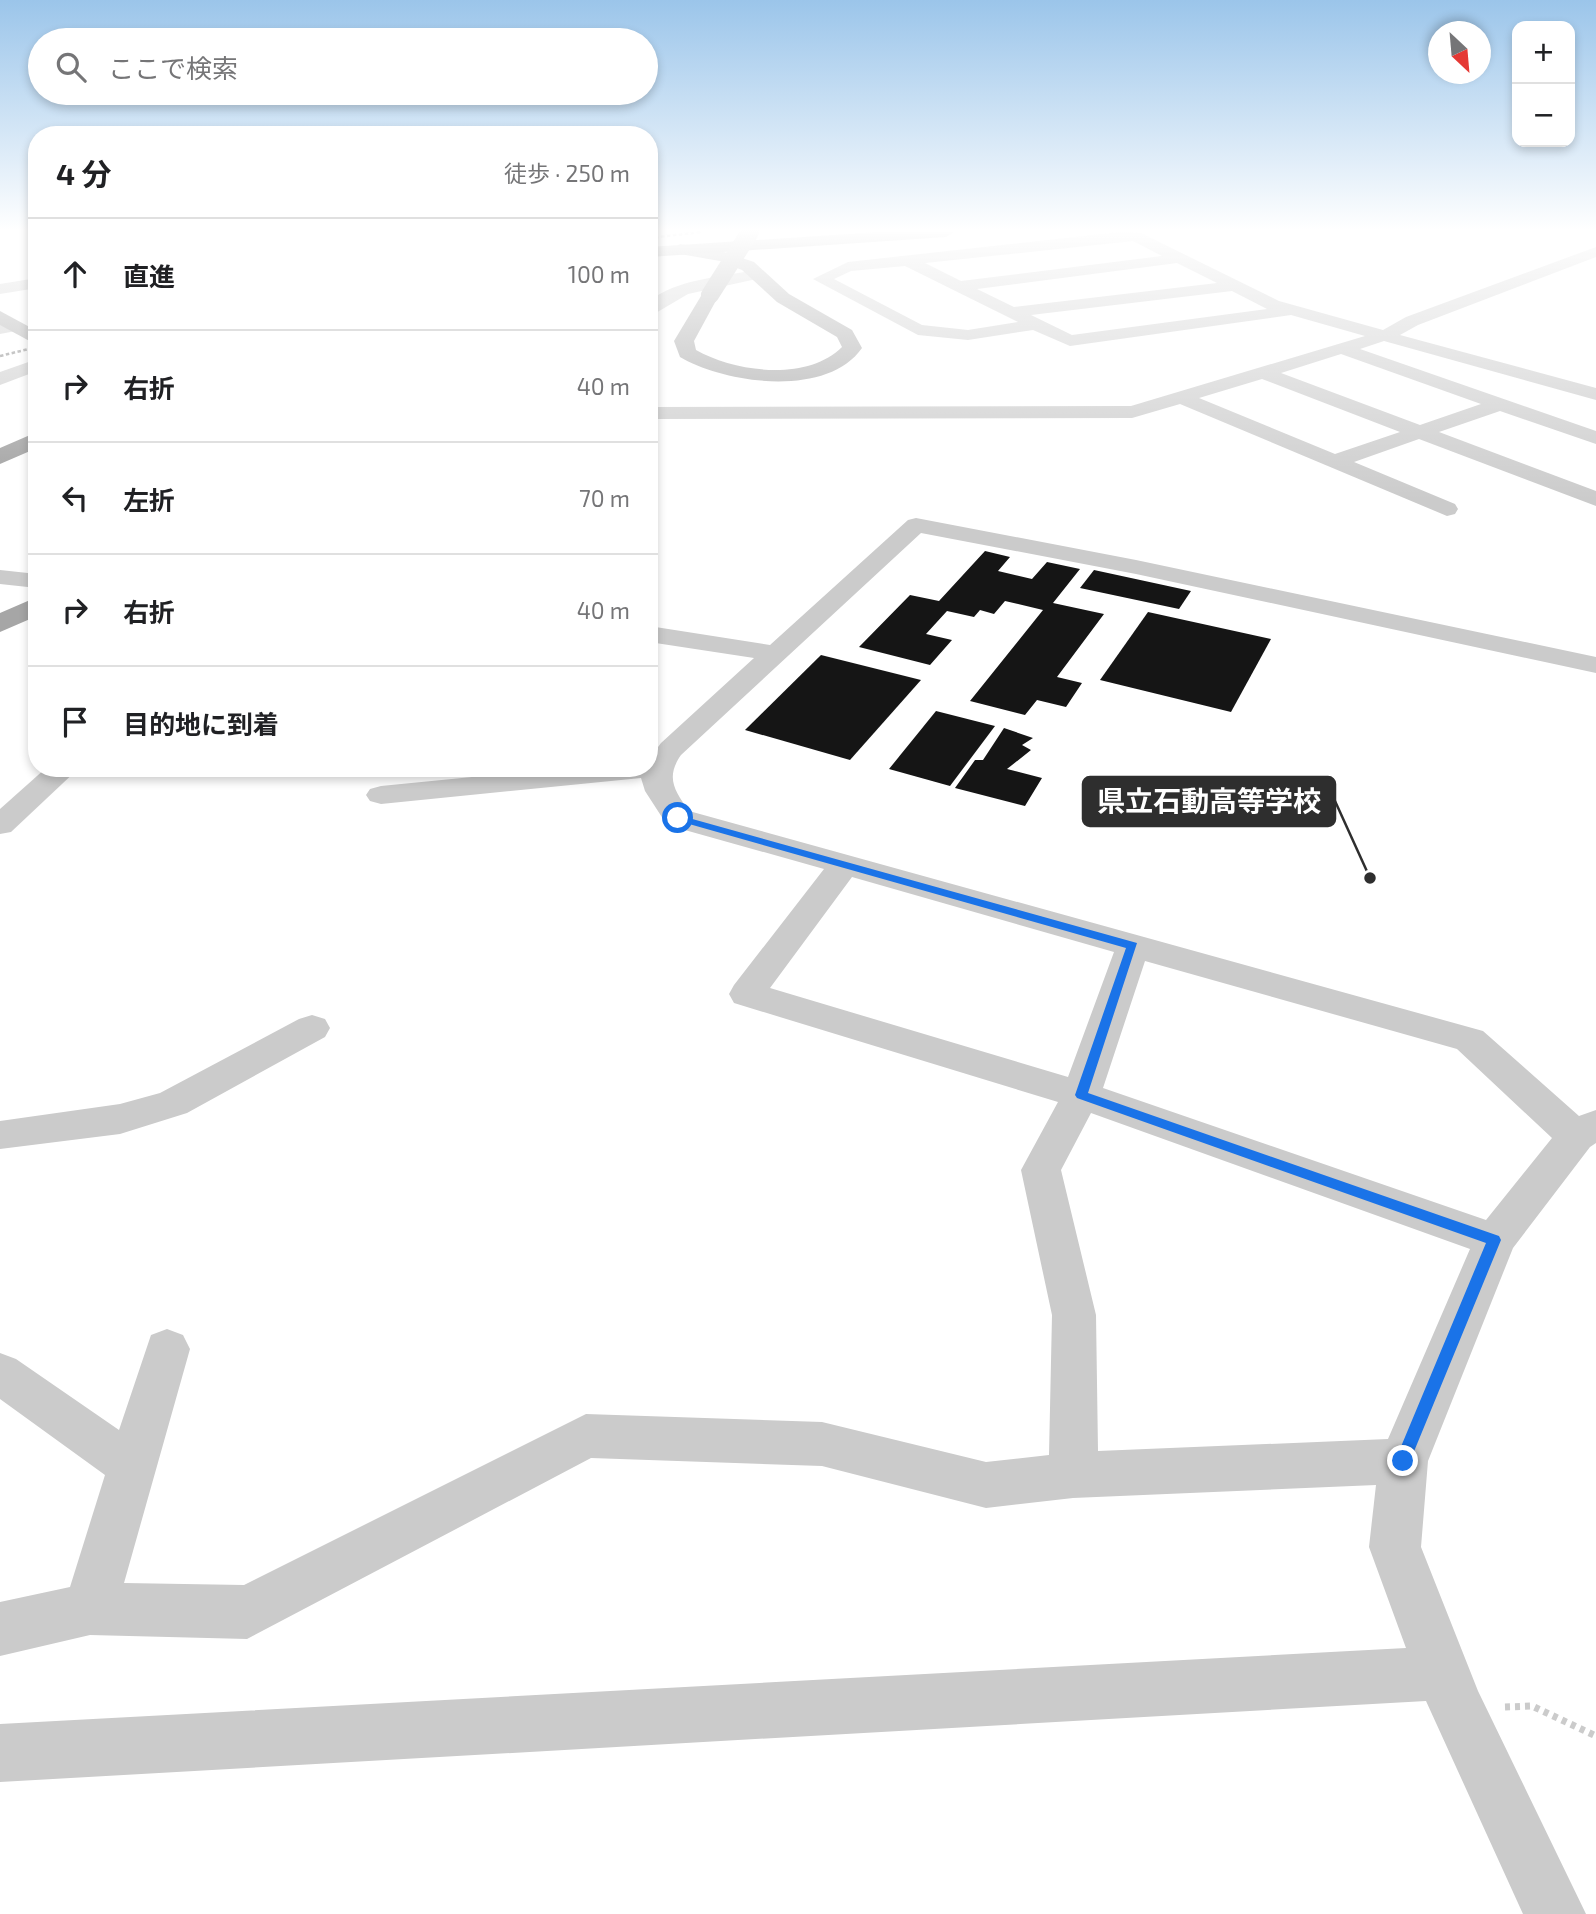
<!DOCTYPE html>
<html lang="ja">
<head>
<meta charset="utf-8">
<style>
	body { margin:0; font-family:"Exo 2","Noto Sans JP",sans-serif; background:#f6f6f6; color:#202124 }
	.controls { position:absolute; right:21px; top:21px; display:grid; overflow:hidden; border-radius:14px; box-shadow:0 4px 10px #0003 }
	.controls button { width:63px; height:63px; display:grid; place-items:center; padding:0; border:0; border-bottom:2px solid #e0e0e0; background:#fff; color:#202124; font:35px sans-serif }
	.compass { position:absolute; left:1428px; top:21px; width:63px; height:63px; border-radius:50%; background:#fff; box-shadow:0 4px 10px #0003; rotate:154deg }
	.stop { position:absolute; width:21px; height:21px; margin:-16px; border:5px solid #1a73e8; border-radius:50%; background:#fff }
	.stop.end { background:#1a73e8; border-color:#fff; box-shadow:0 2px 7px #0008 }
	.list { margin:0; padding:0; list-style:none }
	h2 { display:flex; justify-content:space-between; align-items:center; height:91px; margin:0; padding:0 28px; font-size:30px }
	h2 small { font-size:23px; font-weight:400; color:#757577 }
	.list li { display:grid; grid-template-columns:46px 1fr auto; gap:21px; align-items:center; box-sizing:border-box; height:112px; padding:0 28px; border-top:2px solid #e0e0e0 }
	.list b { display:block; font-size:26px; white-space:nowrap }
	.list em { font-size:23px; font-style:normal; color:#757577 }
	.icon { flex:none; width:38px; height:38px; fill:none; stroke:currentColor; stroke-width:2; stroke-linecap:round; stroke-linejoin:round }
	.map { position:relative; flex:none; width:1596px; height:1914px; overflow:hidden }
	.search { position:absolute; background:#fff; box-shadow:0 4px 10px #0003; left:28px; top:28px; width:630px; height:77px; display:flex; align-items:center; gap:18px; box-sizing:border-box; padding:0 24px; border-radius:38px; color:#757577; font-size:26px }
	.panel { position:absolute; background:#fff; box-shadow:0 4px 10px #0003; left:28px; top:126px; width:630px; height:651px; border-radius:28px }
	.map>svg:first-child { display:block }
</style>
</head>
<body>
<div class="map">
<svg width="1596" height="1914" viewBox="0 0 1596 1914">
	<rect width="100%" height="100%" fill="#fff"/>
	<g fill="#151515">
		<path d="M985,551L1010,557L998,571L1032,579L1047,562L1080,569L1053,603L1104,614L1057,677L1082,683L1066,707L1037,700L1025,715L970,701L1043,610L1005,601L994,614L980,610L974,617L947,611L926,634L952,640L930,665L859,647L910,595L939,601Z"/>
		<path d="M1094,570L1191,591L1179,609L1080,588Z"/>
		<path d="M1148,612L1271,639L1231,712L1100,680Z"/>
		<path d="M821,655L921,680L850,760L745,730Z"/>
		<path d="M936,711L995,726L950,786L889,769Z"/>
		<path d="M1004,728L1033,738L1022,745L1031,750L1007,769L1042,778L1025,806L955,788L975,760H983Z"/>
	</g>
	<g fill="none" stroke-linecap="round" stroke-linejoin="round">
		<path stroke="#cbcbcb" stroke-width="7" stroke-dasharray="5 5" stroke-linecap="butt" d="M1505,1707L1532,1706L1596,1736"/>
		<g fill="#cbcbcb" fill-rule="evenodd">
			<path d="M1120,232L1141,233L1279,301L1383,330L1406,317L1596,247V257L1418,325L1400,335L1596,388V400L1384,341L1360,349L1596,431V444L1500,411L1439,432L1596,491V506L1419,439L1354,462L1455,504L1458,509L1455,514L1447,516L1180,404L1132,418L649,419V407L1131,406L1365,336L1291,315L1070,346L1033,330L968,340L918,335L813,279L848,262ZM1133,241L1162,256L961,281L925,263ZM1177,263L1217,283L1014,307L977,289ZM905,266L1018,322L968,330L922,325L834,279L851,271ZM1232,291L1267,309L1072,335L1031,315ZM1341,354L1481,404L1420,425L1281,373ZM1262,379L1400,432L1335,454L1199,398Z"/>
			<path d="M755,270L763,275L761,278L688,294L649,317V301C678,279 720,277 755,270Z"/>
			<path d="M15,321L24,326L21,330L0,334V324Z"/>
			<path d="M37,359V371L0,385V372Z"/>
			<path d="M916,518L1136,560L1596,657V673L1136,574L921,533L681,755C665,778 675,791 689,811L1483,1031L1579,1116L1596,1110V1143L1590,1147L1513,1248L1428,1461L1421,1547L1478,1691L1586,1914H1523L1426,1701L0,1782V1724L1406,1648L1369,1547L1376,1485L1073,1498L986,1508L822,1466L591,1458L247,1639L90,1635L0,1656V1602L70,1587L105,1475L0,1399V1353L16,1359L119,1430L151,1335L167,1329L183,1335L190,1349L124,1583L244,1585L586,1414L822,1422L986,1462L1049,1455L1052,1315L1021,1170L1058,1102L734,1003L729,994L734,985L824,869L667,825L645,791L641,778L381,804L370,801L366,795L370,789L381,786L562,768H649V759L661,743L754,658L649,642V626L770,645L908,520ZM852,877L1114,952L1068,1077L770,988ZM1145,961L1457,1049L1552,1138L1486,1220L1103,1088ZM1091,1113L1470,1249L1388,1439L1098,1451L1096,1315L1061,1170Z"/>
			<path d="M0,570L37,574V588L0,584Z"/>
			<path d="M46,768H79L11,832L0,834V809Z"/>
			<path d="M312,1015L325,1019L330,1028L325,1037L187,1113L120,1134L0,1149V1121L120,1104L160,1093L299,1019Z"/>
		</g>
		<path fill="#cbcbcb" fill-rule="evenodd" d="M37,278V288L0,294V284Z"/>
		<g fill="#a6a6a6" fill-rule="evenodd">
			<path d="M680,244L724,252L754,262L789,294L852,330L862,348C827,398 726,384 680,357L674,341L704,291L710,290L719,295L694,341L696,350C735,372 807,382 842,347L837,337L777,302L742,270L720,261L674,253L672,249Z"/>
			<path d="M0,311L37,331V345L0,325Z"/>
			<path d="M37,597V616L0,632V613Z"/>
		</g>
		<g fill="#9e9e9e" fill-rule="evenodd">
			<path d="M879,232H954L946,237L649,257V247Z"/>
			<path d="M37,432V448L0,464V448Z"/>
		</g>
		<g stroke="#838383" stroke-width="2.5" stroke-dasharray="3.5 2.5" stroke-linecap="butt">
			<path d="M649,238L701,232"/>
			<path d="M0,356L37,347"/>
		</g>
		<path stroke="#a6a6a6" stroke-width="18" d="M710,295L750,232"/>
	</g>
	<linearGradient id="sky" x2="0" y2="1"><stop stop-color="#9bc5ea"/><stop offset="0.46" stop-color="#fff"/><stop offset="1" stop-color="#fff" stop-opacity="0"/></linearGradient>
	<rect width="1596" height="500" fill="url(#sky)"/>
	<path fill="#1a73e8" d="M678,815L1137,943L1088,1093L1499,1236L1501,1240L1408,1466H1397L1395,1461L1486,1243L1077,1098L1075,1095L1126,948L675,820Z"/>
	<path fill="none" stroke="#2e2e2e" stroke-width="2.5" d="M1370 878L1335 801"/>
	<circle fill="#2e2e2e" stroke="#fff" stroke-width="2.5" cx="1370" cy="878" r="7"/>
	<rect fill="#2e2e2e" stroke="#2e2e2e" stroke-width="2.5" x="1083" y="777" width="252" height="49" rx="7"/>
	<g font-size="28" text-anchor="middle" font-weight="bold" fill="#fff">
		<text x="1209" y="811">県立石動高等学校</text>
	</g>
</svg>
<div class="controls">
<button>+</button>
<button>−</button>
</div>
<svg class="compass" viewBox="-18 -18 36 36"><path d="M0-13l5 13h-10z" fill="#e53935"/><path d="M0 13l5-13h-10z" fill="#757577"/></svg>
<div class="stop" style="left:678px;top:818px"></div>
<div class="stop end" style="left:1403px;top:1461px"></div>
<div class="search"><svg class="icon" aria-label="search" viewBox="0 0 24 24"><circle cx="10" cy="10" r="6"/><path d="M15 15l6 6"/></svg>ここで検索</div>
<section class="panel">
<h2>4 分<small>徒歩 · 250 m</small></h2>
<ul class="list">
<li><svg class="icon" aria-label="ahead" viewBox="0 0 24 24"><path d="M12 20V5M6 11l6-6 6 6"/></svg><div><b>直進</b></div><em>100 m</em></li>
<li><svg class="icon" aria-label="right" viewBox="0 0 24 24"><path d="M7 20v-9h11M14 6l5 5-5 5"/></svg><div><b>右折</b></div><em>40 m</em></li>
<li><svg class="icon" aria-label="left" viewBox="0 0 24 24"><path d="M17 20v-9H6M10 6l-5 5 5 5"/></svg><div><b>左折</b></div><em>70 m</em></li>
<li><svg class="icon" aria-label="right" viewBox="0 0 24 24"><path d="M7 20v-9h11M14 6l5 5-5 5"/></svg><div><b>右折</b></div><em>40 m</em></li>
<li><svg class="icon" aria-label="arrive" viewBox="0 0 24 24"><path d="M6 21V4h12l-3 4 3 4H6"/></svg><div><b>目的地に到着</b></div></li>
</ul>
</section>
</div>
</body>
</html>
